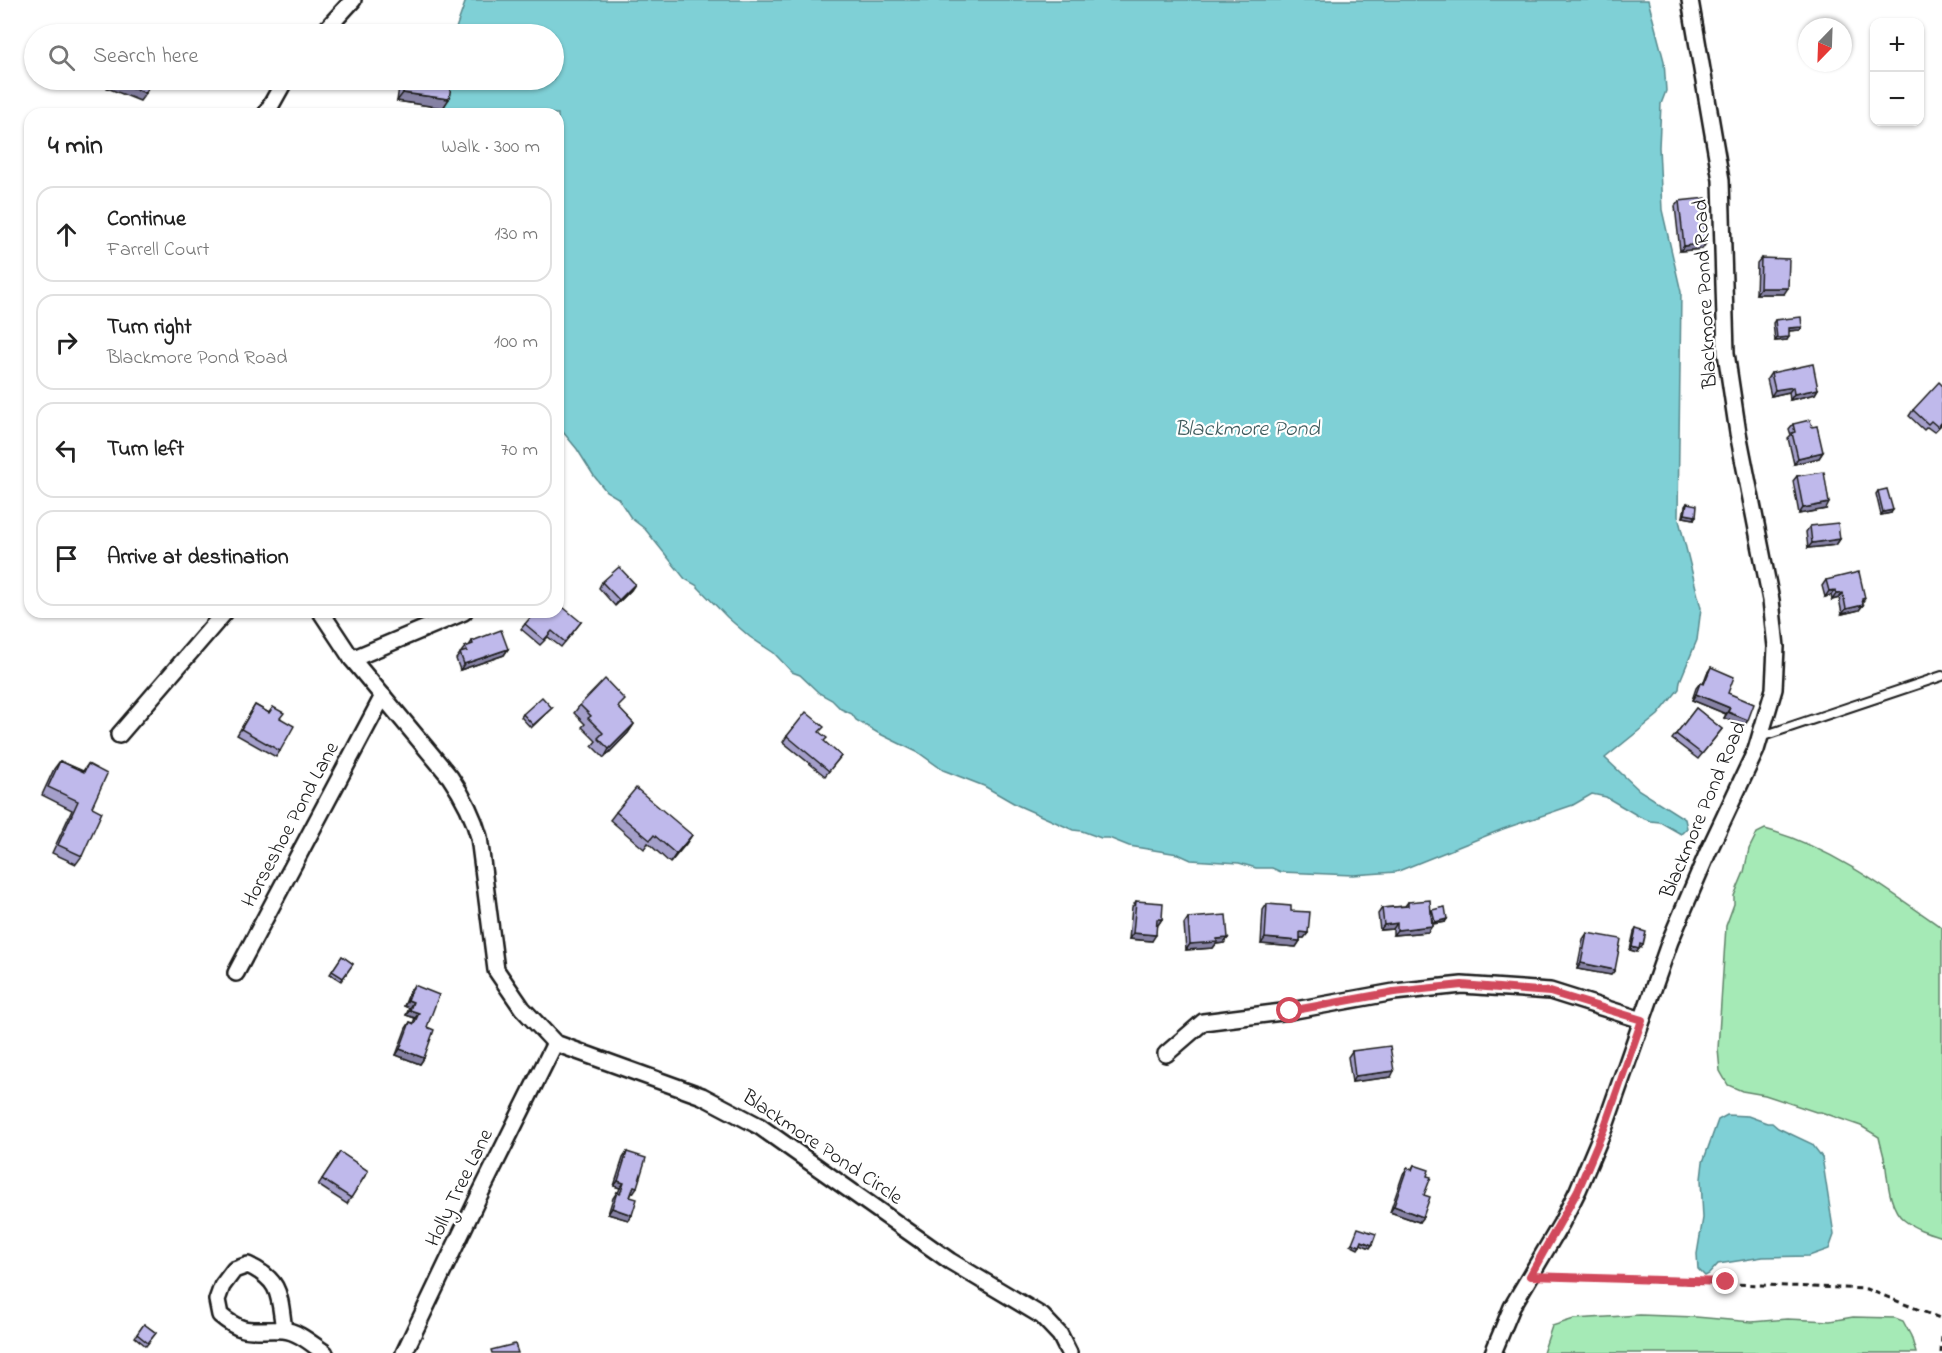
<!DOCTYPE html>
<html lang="en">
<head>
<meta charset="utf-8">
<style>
	body { margin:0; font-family:"Indie Flower",sans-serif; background:#f6f6f6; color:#222 }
	.controls { position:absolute; right:18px; top:18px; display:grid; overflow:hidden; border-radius:12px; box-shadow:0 2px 4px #0004 }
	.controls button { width:54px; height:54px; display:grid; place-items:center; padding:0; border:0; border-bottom:2px solid #e0e0e0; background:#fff; color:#222; font:30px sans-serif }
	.compass { position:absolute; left:1798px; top:18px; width:54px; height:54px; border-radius:50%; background:#fff; box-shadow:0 2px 4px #0004; rotate:203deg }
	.stop { position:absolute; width:18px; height:18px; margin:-14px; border:4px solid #d1495b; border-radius:50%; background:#fff }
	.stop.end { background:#d1495b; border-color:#fff; box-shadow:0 2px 6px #0008 }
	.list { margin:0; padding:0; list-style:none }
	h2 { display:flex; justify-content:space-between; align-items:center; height:78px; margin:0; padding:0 24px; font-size:26px }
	h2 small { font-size:20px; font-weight:400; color:#767676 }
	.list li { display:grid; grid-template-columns:39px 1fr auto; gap:18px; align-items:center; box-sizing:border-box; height:96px; margin:0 12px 12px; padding:0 12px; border:2px solid #e0e0e0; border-radius:18px }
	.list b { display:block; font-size:22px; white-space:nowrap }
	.list p { margin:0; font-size:20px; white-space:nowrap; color:#767676 }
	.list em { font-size:20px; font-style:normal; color:#767676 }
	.icon { flex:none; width:33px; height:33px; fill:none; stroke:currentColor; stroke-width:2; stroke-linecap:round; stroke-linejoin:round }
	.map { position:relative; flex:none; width:1942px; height:1353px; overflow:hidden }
	.search { position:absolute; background:#fff; box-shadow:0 2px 4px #0004; left:24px; top:24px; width:540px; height:66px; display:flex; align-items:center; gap:15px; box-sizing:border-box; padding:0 21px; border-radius:33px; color:#767676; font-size:22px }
	.panel { position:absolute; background:#fff; box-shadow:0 2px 4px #0004; left:24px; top:108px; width:540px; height:510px; border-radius:18px }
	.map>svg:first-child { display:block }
</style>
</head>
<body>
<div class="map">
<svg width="1942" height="1353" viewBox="0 0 1942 1353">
	<rect width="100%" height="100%" fill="#fff"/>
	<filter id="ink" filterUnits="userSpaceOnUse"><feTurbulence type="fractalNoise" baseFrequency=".0167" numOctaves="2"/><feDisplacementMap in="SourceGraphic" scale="12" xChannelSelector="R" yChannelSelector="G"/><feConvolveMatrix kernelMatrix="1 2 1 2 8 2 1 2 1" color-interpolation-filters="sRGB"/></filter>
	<g filter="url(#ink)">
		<g fill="#a5eab6" stroke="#608369" stroke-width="1.5">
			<path d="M1765,829C1831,847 1887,889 1942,928V1237C1929,1233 1915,1229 1904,1220C1890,1209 1888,1184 1886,1168C1885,1158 1881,1147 1879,1137L1861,1126L1821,1112H1816L1765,1095L1742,1091L1728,1085L1720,1071L1718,1049L1726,926L1734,904V896L1744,872L1749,849L1757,833Z"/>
			<path d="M1640,1315L1696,1317L1752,1322L1787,1319L1830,1321L1853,1317L1895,1318L1903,1321L1911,1336L1916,1353H1543L1552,1326L1574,1319Z"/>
		</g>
		<g fill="#7fd0d6" stroke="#57888c" stroke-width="1.5">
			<path d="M466,0H1648L1664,61L1666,91L1661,104L1659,147L1662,210L1681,292L1678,516L1701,608L1697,640L1680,681L1679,689L1658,715L1605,758L1639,790L1685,819L1687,828L1681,834L1660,822L1650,821L1640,817L1606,797L1592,794L1573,805L1503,829L1396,872L1353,875L1281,872L1272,868H1256L1239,863L1191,860L1178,854L1129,846L1109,838H1101L1082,831L1073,830L1017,805L984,786L943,770L919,753L878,733L856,720L852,714L841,709L832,700L819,693L800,675L792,672L774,653L750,637L727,617L696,585L685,579L645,529L631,518L618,498L606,491L594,476L577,449L558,426V114H444L449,80H554V34H454Z"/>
			<path d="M1727,1115L1748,1116L1767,1123H1772L1778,1128L1812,1144L1822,1157L1834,1235L1829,1249L1809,1256L1763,1257L1718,1264L1709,1274L1705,1276L1698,1269L1697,1254L1703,1218L1701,1179L1703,1162L1718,1120Z"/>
		</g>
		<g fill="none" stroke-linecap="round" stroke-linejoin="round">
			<defs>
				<path id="lane" d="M1760,737L1942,676"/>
				<g id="street">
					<path d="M322,34L353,0"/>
					<path d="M266,114L285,80"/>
					<path d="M321,612L352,659L450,777C463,796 473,815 479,837L496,970L522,1008L555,1043L702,1096L759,1126L950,1261L1042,1316L1060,1335L1069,1353"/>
					<path d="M352,659L464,612"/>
					<path d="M119,735L225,612"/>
					<path d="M236,973L383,696"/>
					<path d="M1166,1054L1203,1022L1290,1011L1394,992L1462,985L1550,991L1642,1020"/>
					<path d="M284,1330C279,1296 282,1281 248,1265L234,1270L222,1286L217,1300L220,1315C246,1337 253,1328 283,1330C298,1331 313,1345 325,1353"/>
					<path d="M404,1353L479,1196L555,1043"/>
					<path d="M1493,1353L1512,1307L1561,1224L1578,1190L1605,1126L1670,941L1708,852L1756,750L1774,689L1776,647L1771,600L1738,433L1726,353L1721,180L1690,0"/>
				</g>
			</defs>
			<use href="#lane" stroke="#1c1c1c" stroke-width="12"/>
			<use href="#street" stroke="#1c1c1c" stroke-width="20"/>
			<g stroke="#1c1c1c" stroke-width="3" stroke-dasharray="6 4.5" stroke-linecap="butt">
				<path d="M1550,1277L1867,1289L1942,1319"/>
				<path d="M1941,1353L1942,1336"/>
			</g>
			<use href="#lane" stroke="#fff" stroke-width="8"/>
			<use href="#street" stroke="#fff" stroke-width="15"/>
		</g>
		<g fill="#a49fca" stroke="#1c1c1c" stroke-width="1.5">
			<path d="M400,80H452L443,108L397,101Z"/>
			<path d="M1679,201L1704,227L1706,243L1702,249L1680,251L1675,206Z"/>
			<path d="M1761,258L1784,294H1756L1757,263Z"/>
			<path d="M1775,320L1802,327L1800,330L1789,331L1787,340L1775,341L1773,323Z"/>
			<path d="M1771,373L1818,389L1815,394L1790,400L1789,392L1771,396L1767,379Z"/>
			<path d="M1913,410L1942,424L1934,432L1927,427L1924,430L1909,416Z"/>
			<path d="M1793,424L1812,427L1823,452L1819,458L1794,464L1788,438L1791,435L1789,429Z"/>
			<path d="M1797,476L1826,509L1799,514L1793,481Z"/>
			<path d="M1878,491L1891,513L1881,515L1876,494Z"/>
			<path d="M1687,503L1694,519L1683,517L1685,506Z"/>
			<path d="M1810,526L1840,539L1836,545L1808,548L1806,532Z"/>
			<path d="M1826,580L1865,598L1863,602V605L1859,610L1842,614L1839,598L1832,600L1831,595L1825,597L1822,586Z"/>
			<path d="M602,582L635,584L631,590L615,606L599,588Z"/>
			<path d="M581,622L561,647L548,637L540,645L521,629L525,624Z"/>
			<path d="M472,641L508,649L504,655L460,670L456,659L465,647L469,646Z"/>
			<path d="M1711,667L1728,693L1748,720L1744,726L1724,718L1726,714L1692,700L1696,688L1700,683L1703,684L1707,673Z"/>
			<path d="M255,705L269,713L273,707L280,718V751L276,757L237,735Z"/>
			<path d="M580,705L619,709L634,724L628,733L604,758L592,746L596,741L582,727L585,724L574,713Z"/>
			<path d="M552,708L531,728L521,717L523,714Z"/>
			<path d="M1696,708L1722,729L1698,759L1672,739Z"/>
			<path d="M820,733L824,742L841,756L825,776L783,742L787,736Z"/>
			<path d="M60,761L83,771L88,764L92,807L82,856L76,864L52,853L72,810L42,795L54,769Z"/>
			<path d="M616,812L692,835L670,863L648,843L644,849L610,820Z"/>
			<path d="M1136,901L1162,919L1158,925H1157L1152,941L1129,939L1132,907Z"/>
			<path d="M1408,902L1431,912L1432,910L1447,919L1445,922L1433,924L1431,916L1428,932L1393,935V929L1380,930L1378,914L1382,908L1405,906Z"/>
			<path d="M1267,904L1291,911L1308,933L1304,938H1300V941L1296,947L1261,944L1263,910Z"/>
			<path d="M1188,918L1228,938L1224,943L1216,944L1213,948L1186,950L1184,924Z"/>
			<path d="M1636,929L1643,945L1641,948L1639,947L1637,952L1630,950L1634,932Z"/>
			<path d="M1587,933L1615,970L1611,975L1577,969L1583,939Z"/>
			<path d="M342,956L353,964L341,981L330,974Z"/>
			<path d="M414,985L427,1027L424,1058L420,1064L396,1055L406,1028L410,1022L413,1023L415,1018L406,1015L409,1008L404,1006L410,991Z"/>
			<path d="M1352,1051L1391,1077L1352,1082L1348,1057Z"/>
			<path d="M340,1152L368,1171L347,1204L318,1185Z"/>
			<path d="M627,1152L637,1187L633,1193H632L630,1197L632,1215L628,1220L608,1214L613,1198L617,1192L618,1193L620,1188L614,1186L623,1158Z"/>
			<path d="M1414,1165L1427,1176L1419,1222L1390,1212L1403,1174L1407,1168L1411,1170Z"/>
			<path d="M144,1324L156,1333L146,1346L135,1337Z"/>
		</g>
		<g fill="#8682a4" stroke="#1c1c1c" stroke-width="1.5">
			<path d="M112,80L146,93L140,101L107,88Z"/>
			<path d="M403,93L449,99L443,108L397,101Z"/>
			<path d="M1706,243L1702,249L1680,251L1684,246Z"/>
			<path d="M1760,288H1788L1784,294H1756Z"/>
			<path d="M1802,327L1800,330L1787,331L1789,328Z"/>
			<path d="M1789,337L1787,340L1775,341L1777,338Z"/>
			<path d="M1793,387L1789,392L1771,396L1775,390Z"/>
			<path d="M1818,389L1815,394L1790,400L1794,394Z"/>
			<path d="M1823,452L1819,458L1794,464L1798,458Z"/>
			<path d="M1829,503L1826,509L1799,514L1803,508Z"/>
			<path d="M1893,510L1891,513L1881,515L1883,512Z"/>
			<path d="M1685,514L1696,516L1694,519L1683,517Z"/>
			<path d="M1840,539L1836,545L1808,548L1812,543Z"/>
			<path d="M635,584L631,590L615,606L619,600Z"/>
			<path d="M1835,590L1831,595L1825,597L1829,591Z"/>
			<path d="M1843,593L1839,598L1832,600L1836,594Z"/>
			<path d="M1863,605L1859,610L1842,614L1846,609Z"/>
			<path d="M508,649L504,655L460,670L464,664Z"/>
			<path d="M1696,694L1730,708L1726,714L1692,700Z"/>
			<path d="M1728,712L1748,720L1744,726L1724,718Z"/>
			<path d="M634,724L628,733L604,758L609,749Z"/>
			<path d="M692,835L686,844L670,863L676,854Z"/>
			<path d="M1157,919H1162L1158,925H1153Z"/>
			<path d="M1447,919L1445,922L1433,924L1435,922Z"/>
			<path d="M1397,923L1393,929L1380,930L1384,925Z"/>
			<path d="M1432,926L1428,932L1393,935L1397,930Z"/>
			<path d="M1300,932L1308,933L1304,938H1296Z"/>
			<path d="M1133,933L1156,935L1152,941L1129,939Z"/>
			<path d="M1228,938L1224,943L1216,944L1213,948L1186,950L1190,944L1217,939Z"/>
			<path d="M1265,938L1300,941L1296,947L1261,944Z"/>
			<path d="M1632,947L1639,949L1637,952L1630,950Z"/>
			<path d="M1581,963L1615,970L1611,975L1577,969Z"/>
			<path d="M408,1000L413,1002L409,1008L404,1006Z"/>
			<path d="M410,1010L419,1013L415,1018L406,1015Z"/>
			<path d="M400,1049L424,1058L420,1064L396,1055Z"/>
			<path d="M1394,1071L1391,1077L1352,1082L1355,1076Z"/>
			<path d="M618,1181L624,1183L620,1188L614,1186Z"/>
			<path d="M1394,1206L1423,1217L1419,1222L1390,1212Z"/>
			<path d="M612,1208L632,1215L628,1220L608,1214Z"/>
			<path d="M1362,1241L1372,1245L1370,1248L1360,1244Z"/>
			<path d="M1352,1243L1360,1246L1358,1249L1350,1245Z"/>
		</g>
		<g fill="#bfb9eb" stroke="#1c1c1c" stroke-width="1.5">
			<path d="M112,80H151L146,93Z"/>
			<path d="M405,80H452L449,99L403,93Z"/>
			<path d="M1706,198L1708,221L1704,222L1706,243L1684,246L1679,201Z"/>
			<path d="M1761,258L1789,259L1788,288H1760Z"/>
			<path d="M1801,317L1802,327L1789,328V337L1777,338L1775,320Z"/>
			<path d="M1813,364L1818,389L1794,394L1793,387L1775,390L1771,373Z"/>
			<path d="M1939,382L1942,385V422L1938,427L1931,421L1928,424L1913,410Z"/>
			<path d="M1810,420L1812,427L1817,426L1823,452L1798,458L1792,433L1795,432L1793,424Z"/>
			<path d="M1824,472L1829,503L1803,508L1797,476Z"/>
			<path d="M1887,489L1893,510L1883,512L1878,491Z"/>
			<path d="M1687,503L1697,505L1696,516L1685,514Z"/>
			<path d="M1838,523L1840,539L1812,543L1810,526Z"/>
			<path d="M619,567L635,584L619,600L602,582Z"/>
			<path d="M1859,572L1865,598L1862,599L1863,605L1846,609L1843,593L1836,594L1835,590L1829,591L1826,580Z"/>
			<path d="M558,603L581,622L565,642L552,631L544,640L525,624L535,612H558Z"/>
			<path d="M501,630L508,649L464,664L460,653L467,651L465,647L473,644L472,641Z"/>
			<path d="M1711,667L1734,677L1728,693L1754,704L1748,720L1728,712L1730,708L1696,694L1700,683L1704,684Z"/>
			<path d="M605,679L625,700L618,707L634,724L609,749L598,738L603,733L588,718L591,716L580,705Z"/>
			<path d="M542,697L552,708L533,725L523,714Z"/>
			<path d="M255,705L269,713L273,707L284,713L280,718L294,726L280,751L241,729Z"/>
			<path d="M1696,708L1722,729L1702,754L1676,734Z"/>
			<path d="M806,712L824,727L819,732L827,738L824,741L841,756L829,771L787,736Z"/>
			<path d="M60,761L84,772L88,764L107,774L92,807L102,812L82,856L58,845L78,801L48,787Z"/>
			<path d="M636,788L692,835L676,854L654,835L650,840L616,812Z"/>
			<path d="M1430,900L1432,926L1397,930V923L1384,925L1382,908L1408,906V902Z"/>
			<path d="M1136,901L1163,903L1162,919H1157L1156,935L1133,933Z"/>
			<path d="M1267,904L1291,906V911L1310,912L1308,933L1300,932V941L1265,938Z"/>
			<path d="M1445,907L1447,919L1435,922L1432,910Z"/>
			<path d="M1226,915L1228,938L1217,939V942L1190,944L1188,918Z"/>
			<path d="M1636,929L1646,932L1643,945L1640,944L1639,949L1632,947Z"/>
			<path d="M1587,933L1621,939L1615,970L1581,963Z"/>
			<path d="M342,956L353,964L343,978L332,971Z"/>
			<path d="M414,985L439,995L427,1027L434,1030L424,1058L400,1049L410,1022L414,1024L419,1013L410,1010L413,1002L408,1000Z"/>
			<path d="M1390,1046L1394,1071L1355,1076L1352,1051Z"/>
			<path d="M340,1152L368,1171L351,1198L322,1179Z"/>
			<path d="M627,1152L646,1158L637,1187L634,1186L630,1197L637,1199L632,1215L612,1208L617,1192L620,1194L624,1183L618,1181Z"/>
			<path d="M1414,1165L1429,1170L1427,1176L1431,1177L1424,1195L1430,1197L1423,1217L1394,1206L1407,1168L1412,1170Z"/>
			<path d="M1358,1228L1376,1234L1372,1245L1362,1241L1360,1246L1352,1243Z"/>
			<path d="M144,1324L156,1333L148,1343L137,1334Z"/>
			<path d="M515,1344L518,1353H492L491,1350Z"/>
		</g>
	</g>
	<g fill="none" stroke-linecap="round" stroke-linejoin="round" filter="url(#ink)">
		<path stroke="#d1495b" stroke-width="8" d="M1290,1011L1394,992L1462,985L1550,992L1642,1020L1605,1126L1578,1190L1530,1276L1726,1282"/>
	</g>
	<g text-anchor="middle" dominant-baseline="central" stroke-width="4.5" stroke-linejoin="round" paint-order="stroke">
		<g font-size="21" fill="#1c1c1c" stroke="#fff">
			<text transform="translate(1706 294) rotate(-93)">Blackmore Pond Road</text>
			<text transform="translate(1704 810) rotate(-67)">Blackmore Pond Road</text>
			<text transform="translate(291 825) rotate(-62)">Horseshoe Pond Lane</text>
			<text transform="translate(822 1148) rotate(34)">Blackmore Pond Circle</text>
			<text transform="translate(460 1188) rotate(-64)">Holly Tree Lane</text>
		</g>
		<g font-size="22" font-style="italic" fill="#3f5b5d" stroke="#fff">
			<text x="1247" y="430">Blackmore Pond</text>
		</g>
	</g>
</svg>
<div class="controls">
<button>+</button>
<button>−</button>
</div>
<svg class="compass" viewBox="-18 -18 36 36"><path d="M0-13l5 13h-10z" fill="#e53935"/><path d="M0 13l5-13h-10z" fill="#767676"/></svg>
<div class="stop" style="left:1290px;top:1011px"></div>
<div class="stop end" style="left:1726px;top:1282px"></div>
<div class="search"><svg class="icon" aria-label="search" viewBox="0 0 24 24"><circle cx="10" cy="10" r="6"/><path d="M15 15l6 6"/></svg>Search here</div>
<section class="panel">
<h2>4 min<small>Walk · 300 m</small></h2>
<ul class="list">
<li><svg class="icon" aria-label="ahead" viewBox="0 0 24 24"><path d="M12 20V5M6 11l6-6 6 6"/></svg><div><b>Continue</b><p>Farrell Court</p></div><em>130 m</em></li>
<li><svg class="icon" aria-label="right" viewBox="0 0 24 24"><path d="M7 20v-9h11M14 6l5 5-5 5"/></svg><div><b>Turn right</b><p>Blackmore Pond Road</p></div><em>100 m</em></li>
<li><svg class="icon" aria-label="left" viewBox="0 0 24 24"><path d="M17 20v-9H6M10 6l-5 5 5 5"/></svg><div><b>Turn left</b></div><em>70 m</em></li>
<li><svg class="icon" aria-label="arrive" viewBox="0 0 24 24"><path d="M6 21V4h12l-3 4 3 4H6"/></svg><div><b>Arrive at destination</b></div></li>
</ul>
</section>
</div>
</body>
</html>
